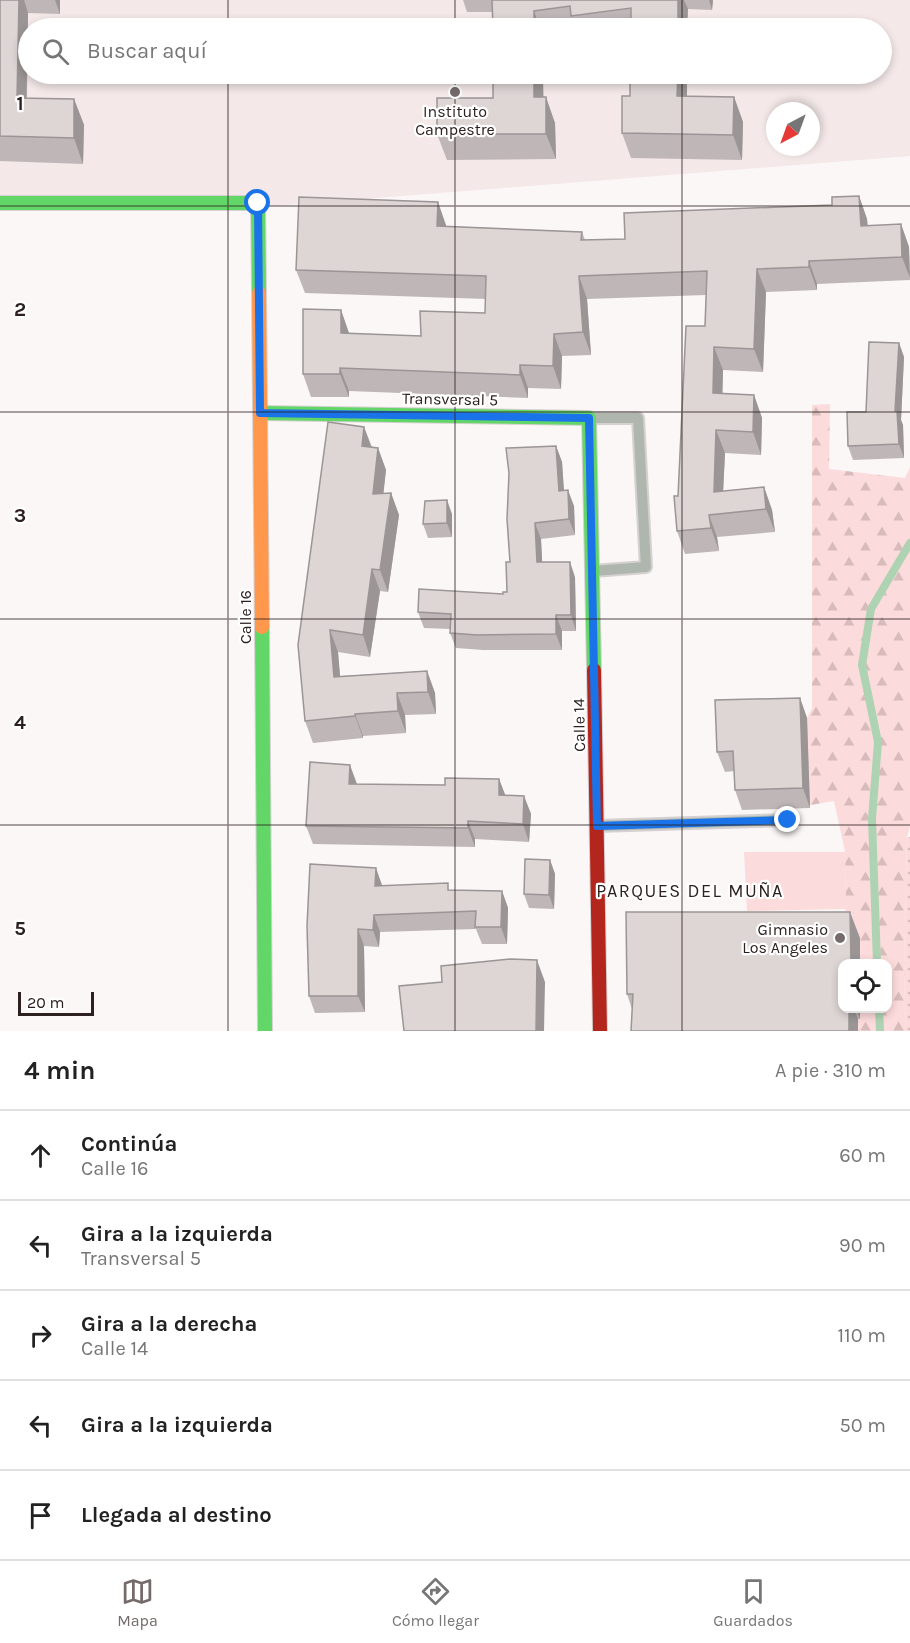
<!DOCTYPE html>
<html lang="es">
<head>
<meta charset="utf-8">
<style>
	body { margin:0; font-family:Karla,sans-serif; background:#f2f2f2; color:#222 }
	.controls { position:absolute; right:18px; bottom:18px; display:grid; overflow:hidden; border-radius:12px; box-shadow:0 3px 9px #0003 }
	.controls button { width:54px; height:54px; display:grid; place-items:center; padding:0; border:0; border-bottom:2px solid #e0e0e0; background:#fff; color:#222; font:30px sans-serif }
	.compass { position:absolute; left:766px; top:102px; width:54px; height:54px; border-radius:50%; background:#fff; box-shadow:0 3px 9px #0003; rotate:221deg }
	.scale { position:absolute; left:18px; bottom:15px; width:76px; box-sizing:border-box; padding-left:6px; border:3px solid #2d2020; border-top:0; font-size:16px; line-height:21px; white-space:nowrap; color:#2d2020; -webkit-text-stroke:4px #fff; paint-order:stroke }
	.stop { position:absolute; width:18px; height:18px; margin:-14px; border:4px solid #1a73e8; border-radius:50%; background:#fff }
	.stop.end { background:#1a73e8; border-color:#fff; box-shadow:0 2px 6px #0008 }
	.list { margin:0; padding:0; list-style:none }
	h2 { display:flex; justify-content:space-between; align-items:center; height:78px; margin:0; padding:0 24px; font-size:26px }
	h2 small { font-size:20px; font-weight:400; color:#767676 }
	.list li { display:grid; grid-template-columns:39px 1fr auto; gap:18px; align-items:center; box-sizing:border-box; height:90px; padding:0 24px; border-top:2px solid #e0e0e0 }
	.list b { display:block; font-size:22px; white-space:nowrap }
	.list p { margin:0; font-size:20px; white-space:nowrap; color:#767676 }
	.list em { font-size:20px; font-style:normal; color:#767676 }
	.icon { flex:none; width:33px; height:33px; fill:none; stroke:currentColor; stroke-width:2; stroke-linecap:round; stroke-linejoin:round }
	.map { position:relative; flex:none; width:910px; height:1031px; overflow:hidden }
	.search { position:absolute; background:#fff; box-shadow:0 3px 9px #0003; left:18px; right:18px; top:18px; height:66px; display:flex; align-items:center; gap:15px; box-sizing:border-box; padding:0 21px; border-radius:33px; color:#767676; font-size:22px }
	.sheet { height:528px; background:#fff }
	nav { display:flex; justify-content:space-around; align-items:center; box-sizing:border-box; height:84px; border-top:2px solid #e0e0e0; background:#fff; font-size:16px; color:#767676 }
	nav a { display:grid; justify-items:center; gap:3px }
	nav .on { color:#756b6b }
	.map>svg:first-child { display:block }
</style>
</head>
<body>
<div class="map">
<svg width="910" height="1031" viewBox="0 0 910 1031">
	<defs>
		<pattern id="grass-dots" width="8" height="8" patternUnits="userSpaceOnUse" patternTransform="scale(1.5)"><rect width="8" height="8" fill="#fcdbdc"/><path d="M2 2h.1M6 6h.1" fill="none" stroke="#d8bcbc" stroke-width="1.8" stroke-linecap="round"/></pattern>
		<pattern id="forest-firs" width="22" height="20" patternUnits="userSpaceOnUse" patternTransform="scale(1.5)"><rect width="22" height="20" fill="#fcdbdc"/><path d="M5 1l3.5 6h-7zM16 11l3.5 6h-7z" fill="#d8bcbc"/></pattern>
	</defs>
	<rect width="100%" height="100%" fill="#fbf7f7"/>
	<path fill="#f4e8e8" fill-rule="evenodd" d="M0,0H910V156L262,207L0,201ZM28,28H882V74H28ZM775,111H811V147H775Z"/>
	<path fill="url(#grass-dots)" d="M910,837V1031H906L904,973L907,838Z"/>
	<path fill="url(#forest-firs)" d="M830,404L829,469L905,478L910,467V826L907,838L904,973L906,1031H847V1009L888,1008V963H846L845,852L834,801L805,806L804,724L812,708V405Z"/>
	<path fill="#fcdbdc" d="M744,852H845L846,909L747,911Z"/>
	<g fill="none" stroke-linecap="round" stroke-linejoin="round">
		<g stroke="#aed3b3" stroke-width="8">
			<path d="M877,963L872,819L878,742L862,665L871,609L910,543"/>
			<path d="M879,1008L880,1031"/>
		</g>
		<defs>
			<g id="lane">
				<path d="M589,418H638L646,567L593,571"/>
				<path d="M597,826L788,820"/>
			</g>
			<g id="fast">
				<path d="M0,203H258L259,293"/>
				<path d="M260,413L589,418L594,670"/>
				<path d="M262,627L265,1031"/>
			</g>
			<path id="slow" d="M259,293L262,627"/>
			<path id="jam" d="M594,670L600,1031"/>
		</defs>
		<use href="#lane" stroke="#d5d1d1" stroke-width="14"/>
		<use href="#fast" stroke="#d5d1d1" stroke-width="16"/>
		<use href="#slow" stroke="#d5d1d1" stroke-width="16"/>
		<use href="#jam" stroke="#d5d1d1" stroke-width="16"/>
		<use href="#lane" stroke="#aeb6ae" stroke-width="10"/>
		<use href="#fast" stroke="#63d668" stroke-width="14"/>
		<use href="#slow" stroke="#ff974d" stroke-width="14"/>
		<use href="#jam" stroke="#b3261e" stroke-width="14"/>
	</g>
	<g fill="#bfb7b7">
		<path d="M0,0H60V14L28,13L27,98L74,99L84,125L83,164L0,161Z"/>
		<path d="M463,0H713L712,10L688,9L687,28H493V12H467Z"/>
		<path d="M493,74H543V97L555,123L556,159L447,160L437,134L493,98Z"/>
		<path d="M630,74H687V96L734,97L743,122L742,160L631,158L622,133L630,96Z"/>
		<path d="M859,196L867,219L868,226L901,224L909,247L910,280L817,284V290L766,292L763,372L723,370L722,394L754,395L762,418L761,455L725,453L723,491L764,487L772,510L775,532L717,537L719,551L685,554L677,531L678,496L705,326L706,295L587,299L591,355L562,356L561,389L528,388V398L349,391V397H311L303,374L341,310L349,334L421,336L485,313L486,299L305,293L296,270L446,225V226L582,232L585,240L625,239L832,205Z"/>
		<path d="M899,343L904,357L901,420L903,425L904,458L853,460L848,446L866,412Z"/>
		<path d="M364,427L372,447L378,448L386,470L383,494L391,493L399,515L388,592L380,591L370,657L338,652L340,676L427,671L435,693L436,714L405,715L406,733L363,736V738L313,743L305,721Z"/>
		<path d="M556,446L562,462L564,491L574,506L575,535L541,539L542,562L575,577L576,631H562V650H483L456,648L450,633V629L424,628L418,612L503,594L507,592L510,562Z"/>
		<path d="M452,514V537L428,538L423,524Z"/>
		<path d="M800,698L807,718L810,808L742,810L735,790L734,771L725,772L717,752Z"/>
		<path d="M499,779L505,795L524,796L531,814L529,842L475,839V847L313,844L306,826L357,784L445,785Z"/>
		<path d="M550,860L555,874L554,909L529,908L524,894Z"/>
		<path d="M382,885V886L450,890L502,891L508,908L507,944H482L476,929L380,932L379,947L364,946L365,1012L315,1013L309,996Z"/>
		<path d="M860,938V963H843V1008H860V1019L632,1009L627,994Z"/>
	</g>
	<g fill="#9b9595">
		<path d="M19,0H24L28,13L26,124L17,98Z"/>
		<path d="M55,0H60V14Z"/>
		<path d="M678,0H684L688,9L687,28H678Z"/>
		<path d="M709,0H713L712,10Z"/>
		<path d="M534,11L540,28H534Z"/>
		<path d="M534,74H543L544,123L534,97Z"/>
		<path d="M678,74H687V121L677,96Z"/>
		<path d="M546,97L555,123L556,159L546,134Z"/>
		<path d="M734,97L743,122L742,160L733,135Z"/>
		<path d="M74,99L84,125L83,164L74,138Z"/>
		<path d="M859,196L867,219L869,249L861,226Z"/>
		<path d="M438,202L446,225V249L437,226Z"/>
		<path d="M901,224L909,247L910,278L902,257Z"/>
		<path d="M809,261L817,284V290L809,267Z"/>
		<path d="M757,269L766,292L763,372L754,349Z"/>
		<path d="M579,276L587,299L591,355L583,332Z"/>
		<path d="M341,310L349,333V356L341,333Z"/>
		<path d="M554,334L562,356L561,389L553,366Z"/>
		<path d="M899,343L904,357L901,420L903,425L904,458L899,444L895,411Z"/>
		<path d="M714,347L723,370L722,416L713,393Z"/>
		<path d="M520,365L528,388V398L520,375Z"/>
		<path d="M340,368L349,391V397L340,374Z"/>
		<path d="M754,395L762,418L761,455L753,432Z"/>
		<path d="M364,427L372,449L362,446Z"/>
		<path d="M716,430L725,453L722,515L714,492Z"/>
		<path d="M556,446L562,462L565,507L559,491Z"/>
		<path d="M378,448L386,470L381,516L373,494Z"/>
		<path d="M764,487L772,510L775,532L766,509Z"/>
		<path d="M568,490L574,506L575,535L569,519Z"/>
		<path d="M391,493L399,515L388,592L380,570Z"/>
		<path d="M447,500L452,514V537L447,523Z"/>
		<path d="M709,515L717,537L719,551L711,528Z"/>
		<path d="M535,523L541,539L543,578L537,562Z"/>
		<path d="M570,562L575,577L576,631L571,615Z"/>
		<path d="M372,569L380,591L370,657L363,635Z"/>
		<path d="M556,615L562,631V650L556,634Z"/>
		<path d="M330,630L338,652L342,699L334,677Z"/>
		<path d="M427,671L435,693L436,714L428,692Z"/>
		<path d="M397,693L405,715L406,733L398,711Z"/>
		<path d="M800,698L807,718L810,808L803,788Z"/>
		<path d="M355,714L363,736V738L355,716Z"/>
		<path d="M350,765L357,784H349Z"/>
		<path d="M499,779L506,797L499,795Z"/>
		<path d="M524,796L531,814L529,842L523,824Z"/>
		<path d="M468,821L475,839V847L468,828Z"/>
		<path d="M550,860L555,874L554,909L549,895Z"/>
		<path d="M376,868L382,885L381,903L375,886Z"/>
		<path d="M502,891L508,908L507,944L501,927Z"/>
		<path d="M850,912L860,938V963H851Z"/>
		<path d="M374,915L380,932L379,947L373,930Z"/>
		<path d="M358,929L364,946L365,1012L358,996Z"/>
		<path d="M537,960L545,982L544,1031H536Z"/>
		<path d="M849,1008H854L858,1019V1031H849Z"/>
		<path d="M856,1008H860V1019Z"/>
	</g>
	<g fill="#ded5d5" stroke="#9b9595" stroke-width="1.5">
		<path d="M0,0H19L17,98L74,99V138L0,136Z"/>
		<path d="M492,0H678V28H631V8L571,16L570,6L534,11V28H493Z"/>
		<path d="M493,74H534V97H546V134H437V98H493Z"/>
		<path d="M630,74H678L677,96L734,97L733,135L622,133V96H630Z"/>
		<path d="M859,196L861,226L901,224L902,257L809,261V267L757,269L754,349L714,347L713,393L754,395L753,432L716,430L714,492L764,487L766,509L709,515L711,528L677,531L674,496H678L686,326H705L707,271L579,276L583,332L554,334L553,366L520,365V375L340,368V374H303V309L341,310V333L421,336L420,311L485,313L486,276L296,270L299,197L438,202L437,226L582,232L581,240L625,239L624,213L832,205V197Z"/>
		<path d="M869,342L899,343L895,411H897L899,444L848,446L847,412H866Z"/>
		<path d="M328,422L364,427L362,446L378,448L373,494L391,493L380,570L372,569L363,635L330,630L334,677L427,671L428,692L397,693L398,711L355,714V716L305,721L298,645Z"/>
		<path d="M556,446L559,491L568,490L569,519L535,523L537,562H570L571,615H556V634L477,635L450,633L451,614L418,612L419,589L503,594V592H507L506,562H510L507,519L509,473L506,448Z"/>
		<path d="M447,500V523L423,524L425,501Z"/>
		<path d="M800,698L803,788L735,790L733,751L717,752L715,700Z"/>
		<path d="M310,762L350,765L349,784L445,785V778L499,779V795L524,796L523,824L468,821V828L306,826Z"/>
		<path d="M525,859L550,860L549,895L524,894Z"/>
		<path d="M310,864L376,868L375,886L448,883V890L502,891L501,927H475L476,911L374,915L373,930L358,929V996H309L307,926Z"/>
		<path d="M626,912H850L851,963H843V1008H849V1031H631L633,994H627Z"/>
		<path d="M510,959L537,960L536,1031H404L399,986L442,982L441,966Z"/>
	</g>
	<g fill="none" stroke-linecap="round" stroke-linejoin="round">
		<path stroke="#1a73e8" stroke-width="8" d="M258,203L260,413L589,418L597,826L788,820"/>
	</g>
	<path fill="none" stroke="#2d2020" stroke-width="1.5" stroke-opacity="0.55" d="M228,0V28M455,0V28M682,0V28M228,74V1031M455,74V1031M682,74V1031M0,206H910M0,412H910M0,619H910M0,825H910"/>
	<g fill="#756b6b" stroke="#fff" stroke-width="2">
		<circle cx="455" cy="92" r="6"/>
		<circle cx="840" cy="938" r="6"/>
	</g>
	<g text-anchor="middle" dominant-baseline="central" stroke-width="4.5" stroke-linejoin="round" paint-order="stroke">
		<g font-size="16" fill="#2d2020" stroke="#fff">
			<text x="455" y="111">Instituto<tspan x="455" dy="18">Campestre</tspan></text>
			<text x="828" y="929" text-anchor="end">Gimnasio<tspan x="828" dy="18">Los Angeles</tspan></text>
		</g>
		<g font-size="16" fill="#2d2020" stroke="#fff">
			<text transform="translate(450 399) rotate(1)">Transversal 5</text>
			<text transform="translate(245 617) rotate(-90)">Calle 16</text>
			<text transform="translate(579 725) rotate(-91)">Calle 14</text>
		</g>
		<g font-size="18" letter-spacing="1.5" fill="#2d2020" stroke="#fff">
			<text x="690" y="891">PARQUES DEL MUÑA</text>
		</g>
	</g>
	<g font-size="20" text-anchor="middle" font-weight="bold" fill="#2d2020" stroke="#fff" stroke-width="4.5" stroke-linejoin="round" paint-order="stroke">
		<text x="20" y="110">1</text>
		<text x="20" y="316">2</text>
		<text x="20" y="522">3</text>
		<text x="20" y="729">4</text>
		<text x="20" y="935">5</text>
	</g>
</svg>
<div class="controls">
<button><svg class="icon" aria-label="locate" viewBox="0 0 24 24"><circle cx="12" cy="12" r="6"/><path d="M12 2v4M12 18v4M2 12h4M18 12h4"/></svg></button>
</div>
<svg class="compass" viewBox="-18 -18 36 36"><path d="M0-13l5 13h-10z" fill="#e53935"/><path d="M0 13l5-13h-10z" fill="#767676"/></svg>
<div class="scale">20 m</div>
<div class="stop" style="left:258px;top:203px"></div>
<div class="stop end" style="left:788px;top:820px"></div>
<div class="search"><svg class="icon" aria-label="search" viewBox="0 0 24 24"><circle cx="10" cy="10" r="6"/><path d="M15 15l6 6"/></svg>Buscar aquí</div>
</div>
<section class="sheet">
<h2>4 min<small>A pie · 310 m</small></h2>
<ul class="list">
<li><svg class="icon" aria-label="ahead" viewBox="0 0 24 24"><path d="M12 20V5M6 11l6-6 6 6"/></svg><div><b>Continúa</b><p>Calle 16</p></div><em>60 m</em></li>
<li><svg class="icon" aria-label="left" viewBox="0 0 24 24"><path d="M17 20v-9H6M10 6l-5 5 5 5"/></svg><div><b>Gira a la izquierda</b><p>Transversal 5</p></div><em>90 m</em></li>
<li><svg class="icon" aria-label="right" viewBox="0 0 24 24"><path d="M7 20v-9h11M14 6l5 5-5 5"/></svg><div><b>Gira a la derecha</b><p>Calle 14</p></div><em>110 m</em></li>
<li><svg class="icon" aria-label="left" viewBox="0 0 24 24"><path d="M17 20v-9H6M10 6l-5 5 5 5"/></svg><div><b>Gira a la izquierda</b></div><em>50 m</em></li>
<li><svg class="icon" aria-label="arrive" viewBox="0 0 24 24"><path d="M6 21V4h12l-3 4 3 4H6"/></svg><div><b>Llegada al destino</b></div></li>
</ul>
</section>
<nav>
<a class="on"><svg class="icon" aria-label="map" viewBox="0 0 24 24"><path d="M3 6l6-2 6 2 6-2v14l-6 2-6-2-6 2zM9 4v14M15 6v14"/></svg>Mapa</a>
<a><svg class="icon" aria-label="directions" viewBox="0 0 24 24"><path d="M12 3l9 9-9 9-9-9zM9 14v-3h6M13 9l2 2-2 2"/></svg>Cómo llegar</a>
<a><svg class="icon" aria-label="saved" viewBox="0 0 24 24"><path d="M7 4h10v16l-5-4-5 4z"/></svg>Guardados</a>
</nav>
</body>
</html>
